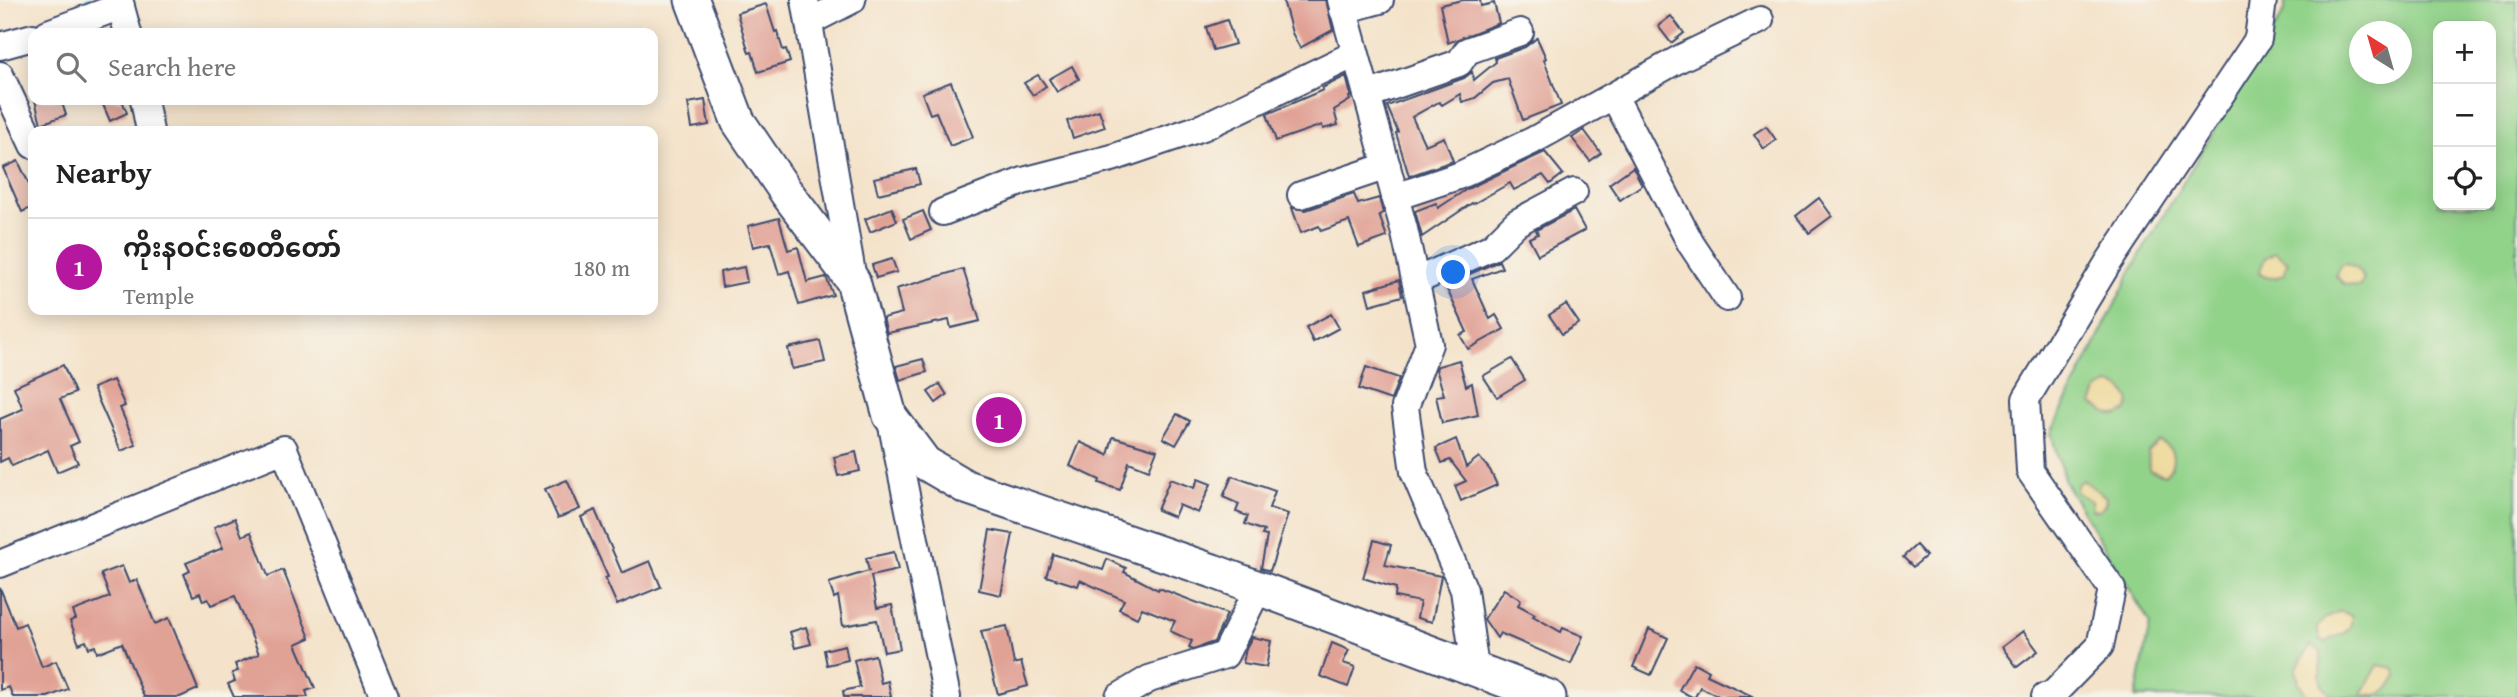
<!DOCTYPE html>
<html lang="en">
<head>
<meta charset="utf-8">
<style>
	body { margin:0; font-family:"Gentium Book Plus","Noto Sans Myanmar",serif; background:#f2f2f2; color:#222 }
	.controls { position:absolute; right:21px; top:21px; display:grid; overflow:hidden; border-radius:14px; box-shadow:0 4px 18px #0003 }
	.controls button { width:63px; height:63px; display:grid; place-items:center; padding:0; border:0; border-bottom:2px solid #e0e0e0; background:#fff; color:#222; font:35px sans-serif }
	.compass { position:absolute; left:2349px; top:21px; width:63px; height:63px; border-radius:50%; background:#fff; box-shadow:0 4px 18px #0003; rotate:323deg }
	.you { position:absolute; left:1454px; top:273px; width:24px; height:24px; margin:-18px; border:5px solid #fff; border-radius:50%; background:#1a73e8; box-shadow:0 0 0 10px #1a73e833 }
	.badge { display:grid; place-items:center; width:46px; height:46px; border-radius:50%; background:#b5179e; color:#fff; font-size:23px; font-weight:700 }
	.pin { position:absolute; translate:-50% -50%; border:4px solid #fff; box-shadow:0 2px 7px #0006 }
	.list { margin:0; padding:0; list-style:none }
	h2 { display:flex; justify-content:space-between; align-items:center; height:91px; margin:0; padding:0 28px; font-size:30px }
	h2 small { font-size:23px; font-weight:400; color:#767676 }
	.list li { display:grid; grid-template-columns:46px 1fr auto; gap:21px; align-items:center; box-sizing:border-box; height:98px; padding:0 28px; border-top:2px solid #e0e0e0 }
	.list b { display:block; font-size:26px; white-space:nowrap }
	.list p { margin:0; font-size:23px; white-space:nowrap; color:#767676 }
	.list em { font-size:23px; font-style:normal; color:#767676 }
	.icon { flex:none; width:38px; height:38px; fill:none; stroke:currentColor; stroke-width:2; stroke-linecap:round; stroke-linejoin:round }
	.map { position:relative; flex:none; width:2517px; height:697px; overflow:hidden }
	.search { position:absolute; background:#fff; box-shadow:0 4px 18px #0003; left:28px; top:28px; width:630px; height:77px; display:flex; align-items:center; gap:18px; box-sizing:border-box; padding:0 24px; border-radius:14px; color:#767676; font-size:26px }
	.panel { position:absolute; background:#fff; box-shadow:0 4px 18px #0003; left:28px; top:126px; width:630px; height:189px; border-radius:14px }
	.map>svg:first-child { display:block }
</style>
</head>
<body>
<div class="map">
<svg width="2517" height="697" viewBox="0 0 2517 697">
	<rect width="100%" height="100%" fill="#f7f3e8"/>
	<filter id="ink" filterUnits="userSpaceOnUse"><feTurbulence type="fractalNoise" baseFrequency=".0143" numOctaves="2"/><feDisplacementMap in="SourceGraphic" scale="14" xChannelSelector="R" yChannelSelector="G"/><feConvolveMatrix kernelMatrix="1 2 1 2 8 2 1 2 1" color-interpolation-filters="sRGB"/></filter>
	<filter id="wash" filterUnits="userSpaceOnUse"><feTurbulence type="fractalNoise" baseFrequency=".00686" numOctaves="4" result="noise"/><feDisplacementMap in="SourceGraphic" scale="28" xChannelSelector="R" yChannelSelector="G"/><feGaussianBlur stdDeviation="1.57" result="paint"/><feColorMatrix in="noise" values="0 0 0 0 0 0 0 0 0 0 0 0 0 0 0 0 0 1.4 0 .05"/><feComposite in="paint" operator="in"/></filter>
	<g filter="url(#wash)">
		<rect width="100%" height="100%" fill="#f4e3ca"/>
		<path fill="#92d38a" stroke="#568174" stroke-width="2" fill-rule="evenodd" d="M2285,0H2517V697H2136L2150,623L2065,482L2051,433L2136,262L2285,11ZM2438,26H2491V205H2438ZM2360,32H2402V74H2360Z"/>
		<g fill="#eeda9e" stroke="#84847e" stroke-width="2">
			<path d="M2275,252L2288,262L2284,274C2274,279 2268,280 2259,273L2265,258Z"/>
			<path d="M2342,264C2353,264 2360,271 2364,280L2359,287L2344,284L2336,276Z"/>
			<path d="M2109,384C2122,386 2125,390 2130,402L2127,410L2118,416L2109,414L2092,404L2098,389Z"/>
			<path d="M2159,441C2176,448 2177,463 2165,475L2149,470L2148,452Z"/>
			<path d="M2083,480L2106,497L2105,505L2099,511L2092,510L2091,501L2076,492L2077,484Z"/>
			<path d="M2341,611L2352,616C2351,636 2341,632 2327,642L2320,640L2317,627L2325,618Z"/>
			<path d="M2311,645L2321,653C2322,677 2313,680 2334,697H2308L2299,683L2296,669Z"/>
			<path d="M2378,665L2394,668L2397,675C2388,692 2385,697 2362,694Z"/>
		</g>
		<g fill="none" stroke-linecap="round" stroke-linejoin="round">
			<path stroke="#67b6e2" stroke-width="5" d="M67,13L89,0"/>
		</g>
		<g id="blocks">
			<g fill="#e1a296">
				<path d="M1283,0H1326L1333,30L1300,48L1292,33Z"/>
				<path d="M1463,0H1480L1481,6L1494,3L1499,23L1448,43L1440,5Z"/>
				<path d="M766,4L775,32L777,31L783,50L786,49L790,62L758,72L752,52L749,53L737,13Z"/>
				<path d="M1671,16L1684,33L1671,43L1658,26Z"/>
				<path d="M1227,20L1235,44L1213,50L1206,27Z"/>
				<path d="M1537,38L1546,58L1544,60L1561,105L1523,120L1508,79L1493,83L1475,98L1462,102L1460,94L1442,105L1439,102L1412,117L1425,145L1444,137L1453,161L1409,176L1396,133L1398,132L1387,106L1464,78L1472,72L1474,80L1496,62L1495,58L1525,47Z"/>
				<path d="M1072,66L1079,79L1057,92L1049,79Z"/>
				<path d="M1038,75L1046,86L1033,95L1024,83Z"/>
				<path d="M1346,76L1351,96L1349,97L1350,100L1334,110L1338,125L1323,129L1322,125L1276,141L1267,114L1323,90L1322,88Z"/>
				<path d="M951,82L973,137L950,146L936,112L930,114L922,93Z"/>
				<path d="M35,100H61L66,115L41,124Z"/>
				<path d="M101,100H122L127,113L110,121Z"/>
				<path d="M705,100L709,125L692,128L688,103Z"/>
				<path d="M1099,110L1105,127L1073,138L1067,121Z"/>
				<path d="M1766,126L1776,140L1764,149L1754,134Z"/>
				<path d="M1584,130L1601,153L1590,161L1572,138Z"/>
				<path d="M1545,152L1563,174L1550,184L1543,175L1514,190L1510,183L1473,204L1472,203L1422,237L1415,211L1436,203L1438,208L1467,189Z"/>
				<path d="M18,161L33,192V207L22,212L3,168Z"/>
				<path d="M1633,167L1642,185L1620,200L1609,184Z"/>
				<path d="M916,169L920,184L878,194L874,178Z"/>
				<path d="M1354,194L1358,204L1379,198L1383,213L1379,215L1387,237L1359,247L1349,221L1321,231L1319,226L1301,233L1292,208L1306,210Z"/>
				<path d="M1819,198L1832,216L1809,233L1796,216Z"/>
				<path d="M892,208L897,221L870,232L865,219Z"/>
				<path d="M1574,210L1585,230L1538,255L1529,238L1538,234L1536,230Z"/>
				<path d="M923,211L931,230L911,239L903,219Z"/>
				<path d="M779,218L788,250L798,247L807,282L826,277L833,295L799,305L789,271L779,274L770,243L753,247L748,226Z"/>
				<path d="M892,259L897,272L876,278L872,265Z"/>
				<path d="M1499,261L1502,268L1472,279L1490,319L1496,315L1504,329L1468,349L1460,335L1467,332L1445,285Z"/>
				<path d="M744,267L747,282L722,287L720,272Z"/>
				<path d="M963,269L980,321L951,328L949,320L887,333L883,318L902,313L896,289Z"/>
				<path d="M1399,280L1402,296L1370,305L1366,290Z"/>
				<path d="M1566,304L1579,323L1562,334L1549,315Z"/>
				<path d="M1331,314L1339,328L1313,342L1306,327Z"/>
				<path d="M820,341L825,362L792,369L788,348Z"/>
				<path d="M923,359L927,372L900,380L896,366Z"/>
				<path d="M1512,359L1525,380L1497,397L1483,376Z"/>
				<path d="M1459,360L1466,386L1472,383L1478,415L1442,423L1436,396L1444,395L1436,369L1438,366Z"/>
				<path d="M63,365L75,393L60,399L79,442L70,446L78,463L57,472L48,450L12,466L8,458L0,462V419L23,409L14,387Z"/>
				<path d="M1366,367L1399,378L1391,400L1359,389Z"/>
				<path d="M113,380L125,406L120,408L136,445L121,451L93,388Z"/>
				<path d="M940,384L947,395L936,403L928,392Z"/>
				<path d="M996,411L1010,419L998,439L984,431Z"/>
				<path d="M1177,414L1190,421L1176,445L1163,438Z"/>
				<path d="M1113,437L1157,450L1149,470L1129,462L1120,490L1099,483L1100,480L1070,466L1080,442L1108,455Z"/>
				<path d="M1456,439L1466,467L1479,457L1490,470L1497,485L1461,501L1455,486L1466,481L1450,460L1442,463L1436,448Z"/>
				<path d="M856,452L860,471L838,476L834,457Z"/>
				<path d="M1232,476L1275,491L1269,508L1288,514L1270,571L1261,568L1267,536L1262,535L1264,531L1245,524L1248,516L1236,512L1239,504L1223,497Z"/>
				<path d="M1170,479L1194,488L1198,479L1211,484L1198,513L1179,505L1174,517L1157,510Z"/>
				<path d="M567,480L580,509L558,518L545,489Z"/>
				<path d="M595,510L622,573L650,561L661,587L617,605L605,578L608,577L581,517Z"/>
				<path d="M235,518L242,536L251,532L268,576L283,570L310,638L296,644L315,688L306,691L308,697H234L228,684L235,681L232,673L238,671L235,664L259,654L235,596L211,605L208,599L203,601L200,593L193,596L184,574L190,571L186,563L223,548L214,527Z"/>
				<path d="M990,530L1013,534L1001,595L979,590Z"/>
				<path d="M1374,540L1391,545L1385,565L1441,576L1432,622L1417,618L1420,602L1395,597L1396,588L1363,578Z"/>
				<path d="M1916,545L1926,556L1913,567L1903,557Z"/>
				<path d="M894,552L898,570L871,576L877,608L892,605L900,649L884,652L877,620L843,626L838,596L834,598L829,583L869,571L866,558Z"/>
				<path d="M1053,554L1103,570L1107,559L1126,568L1124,572L1158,590L1159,588L1227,614L1214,642L1193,649L1189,647L1192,641L1170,631L1175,621L1142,608L1137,618L1119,609L1124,600L1080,580L1078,586L1046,576Z"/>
				<path d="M122,566L129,583L137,580L155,624L169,618L198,689L180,697H144L122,643L97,653L95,646L89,648L86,641L79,644L70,621L76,619L73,611L110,597L101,574Z"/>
				<path d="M0,588L16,627L25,623L42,667L56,661L68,689L48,697H13L9,687L0,690Z"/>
				<path d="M1504,589L1521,600L1518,605L1535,614L1533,616L1561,632L1563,628L1583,636L1571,664L1500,633L1497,638L1484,619Z"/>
				<path d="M1007,626L1014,664L1021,662L1028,686L998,694L981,631Z"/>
				<path d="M806,627L811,644L795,648L790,632Z"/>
				<path d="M1649,629L1668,638L1651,675L1633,667Z"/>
				<path d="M2023,631L2038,651L2017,667L2002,647Z"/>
				<path d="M1252,637L1271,641L1266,667L1243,663L1246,648Z"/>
				<path d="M1332,643L1349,650L1343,663L1355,667L1348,687L1320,676Z"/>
				<path d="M845,645L848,660L827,665L824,650Z"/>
				<path d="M875,655L881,683L888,681L891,697H844L843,691L860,687L854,660Z"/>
				<path d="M1694,663L1709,671L1707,675L1754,697H1720L1700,687L1695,697H1692L1679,690Z"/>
			</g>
		</g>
	</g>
	<g filter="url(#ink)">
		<use href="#blocks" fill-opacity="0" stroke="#3c4a6e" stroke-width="2"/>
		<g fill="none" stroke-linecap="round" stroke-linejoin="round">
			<defs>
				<g id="minor">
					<path d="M119,0L128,33"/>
					<path d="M805,0L853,279"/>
					<path d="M1341,0L1404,229L1429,344L1405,407L1414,472L1464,590L1475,668"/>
					<path d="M1343,10L1380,0"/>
					<path d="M809,22L852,0"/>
					<path d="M48,33L121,6"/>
					<path d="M0,46L33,37"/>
					<path d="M0,75L33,145"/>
					<path d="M1367,95L1459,63L1467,51L1520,32"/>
					<path d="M1614,96L1691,244L1727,298"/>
					<path d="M144,100L150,131"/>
					<path d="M1301,195L1387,166"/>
					<path d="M1395,197L1458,176L1532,141L1681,58L1760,20"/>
					<path d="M943,212L1023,181L1112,158L1203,127L1355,54"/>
					<path d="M1416,281L1492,247L1516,223L1574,192"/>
					<path d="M891,421L947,697"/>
					<path d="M0,564L284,449L384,697"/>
					<path d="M1119,697L1149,679L1225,655L1258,589"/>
					<path d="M2045,697L2053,694L2100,646L2112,589L2030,471L2026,399L2108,263L2258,39L2263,0"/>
				</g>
				<path id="major" d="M692,0L738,121L786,192L853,281L890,416L925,463L966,487L1213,571L1549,697"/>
			</defs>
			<use href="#minor" stroke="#3c4a6e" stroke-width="30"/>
			<use href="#major" stroke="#3c4a6e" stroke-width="37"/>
			<use href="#minor" stroke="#fff" stroke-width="26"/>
			<use href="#major" stroke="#fff" stroke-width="33"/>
		</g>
	</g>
</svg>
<div class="controls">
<button>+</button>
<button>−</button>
<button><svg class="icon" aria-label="locate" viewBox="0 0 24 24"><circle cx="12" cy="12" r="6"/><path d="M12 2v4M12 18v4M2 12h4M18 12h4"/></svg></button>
</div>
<svg class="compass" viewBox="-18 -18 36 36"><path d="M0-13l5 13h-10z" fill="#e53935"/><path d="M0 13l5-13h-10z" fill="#767676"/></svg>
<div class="you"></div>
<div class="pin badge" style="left:999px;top:420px">1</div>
<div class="search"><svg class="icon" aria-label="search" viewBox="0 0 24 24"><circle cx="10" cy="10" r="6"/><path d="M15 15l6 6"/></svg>Search here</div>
<section class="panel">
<h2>Nearby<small></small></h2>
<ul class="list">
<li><span class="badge">1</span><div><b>ကိုးနဝင်းစေတီတော်</b><p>Temple</p></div><em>180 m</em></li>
</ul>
</section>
</div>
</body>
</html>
